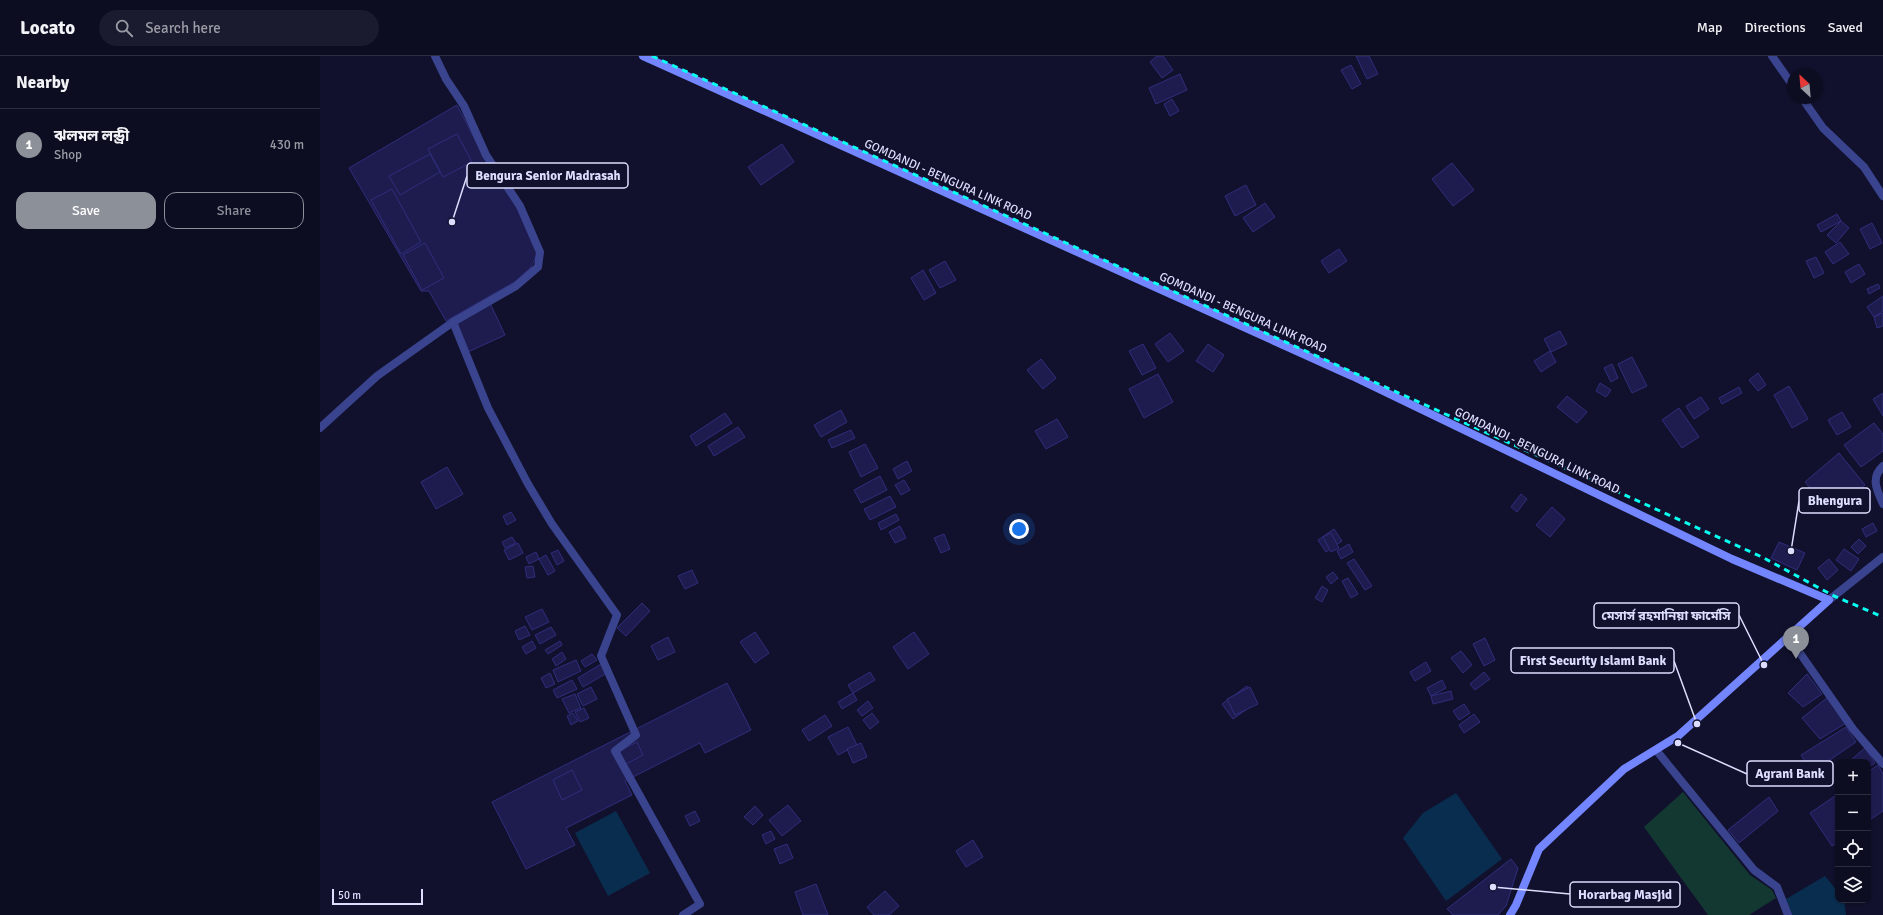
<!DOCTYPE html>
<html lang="en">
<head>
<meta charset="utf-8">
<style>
	body { margin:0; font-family:Signika,"Noto Sans Bengali",sans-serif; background:#1b1b2f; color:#f1f3f6 }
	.controls { position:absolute; right:12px; bottom:12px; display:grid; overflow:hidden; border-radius:8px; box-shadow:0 1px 3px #0004 }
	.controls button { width:36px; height:36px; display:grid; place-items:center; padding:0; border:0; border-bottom:1px solid #2d2d40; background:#0d0d22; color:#f1f3f6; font:20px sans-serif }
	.compass { position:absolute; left:1467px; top:12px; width:36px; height:36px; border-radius:50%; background:#0d0d22; box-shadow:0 1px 3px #0004; rotate:334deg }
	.scale { position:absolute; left:12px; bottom:10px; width:91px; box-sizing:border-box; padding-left:4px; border:2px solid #dddeff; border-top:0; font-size:11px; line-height:14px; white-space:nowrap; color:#dddeff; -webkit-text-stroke:3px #11112d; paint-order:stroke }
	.you { position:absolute; left:699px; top:473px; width:14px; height:14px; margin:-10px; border:3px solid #fff; border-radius:50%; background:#1a73e8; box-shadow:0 0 0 6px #1a73e833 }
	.badge { display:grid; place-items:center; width:26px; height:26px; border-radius:50%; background:#8c9099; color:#fff; font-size:13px; font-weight:700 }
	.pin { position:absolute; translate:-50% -33px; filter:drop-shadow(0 1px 2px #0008) }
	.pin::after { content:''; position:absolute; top:21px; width:14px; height:12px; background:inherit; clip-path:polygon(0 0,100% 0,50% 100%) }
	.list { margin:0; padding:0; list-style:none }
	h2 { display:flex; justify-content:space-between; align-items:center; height:52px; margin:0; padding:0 16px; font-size:17px }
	h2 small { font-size:13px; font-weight:400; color:#9a9ca5 }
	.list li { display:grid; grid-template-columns:26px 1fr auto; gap:12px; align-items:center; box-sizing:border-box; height:72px; padding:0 16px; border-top:1px solid #2d2d40 }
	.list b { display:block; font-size:15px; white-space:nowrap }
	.list p { margin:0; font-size:13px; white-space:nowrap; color:#9a9ca5 }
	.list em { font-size:13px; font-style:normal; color:#9a9ca5 }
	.actions { display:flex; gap:8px; padding:12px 16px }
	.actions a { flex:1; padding:9px 0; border:1px solid #8c9099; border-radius:12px; text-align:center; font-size:14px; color:#8c9099 }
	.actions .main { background:#8c9099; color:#fff }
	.icon { flex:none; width:22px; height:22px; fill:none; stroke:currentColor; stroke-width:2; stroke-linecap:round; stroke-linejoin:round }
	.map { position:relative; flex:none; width:1563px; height:859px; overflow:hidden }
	header { display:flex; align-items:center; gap:24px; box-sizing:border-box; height:56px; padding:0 20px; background:#0d0d22; border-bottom:1px solid #2d2d40 }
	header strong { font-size:19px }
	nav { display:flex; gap:22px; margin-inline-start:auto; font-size:14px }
	.search { width:280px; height:36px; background:#1b1b2f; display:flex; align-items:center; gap:10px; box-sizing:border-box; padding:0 14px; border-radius:22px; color:#9a9ca5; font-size:15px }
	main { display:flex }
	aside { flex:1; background:#0d0d22 }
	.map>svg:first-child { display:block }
</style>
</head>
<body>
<header>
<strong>Locato</strong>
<div class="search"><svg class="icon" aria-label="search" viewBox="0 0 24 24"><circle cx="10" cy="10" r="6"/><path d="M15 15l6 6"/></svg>Search here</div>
<nav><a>Map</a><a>Directions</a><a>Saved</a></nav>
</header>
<main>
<aside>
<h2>Nearby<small></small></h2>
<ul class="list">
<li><span class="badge">1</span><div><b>ঝলমল লন্ড্রী</b><p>Shop</p></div><em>430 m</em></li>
</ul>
<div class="actions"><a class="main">Save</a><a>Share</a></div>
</aside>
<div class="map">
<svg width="1563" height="859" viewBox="0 0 1563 859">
	<rect width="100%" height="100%" fill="#11112d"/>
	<path fill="#133831" d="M1363,736L1430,819L1452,834L1456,842L1429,859H1388L1324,771Z"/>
	<g fill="#092d4e">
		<path d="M1136,737L1182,803L1126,845L1083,782L1103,757Z"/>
		<path d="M296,755L330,817L288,840L255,777Z"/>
		<path d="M1505,820L1518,836V844H1524L1526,859H1472L1466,843Z"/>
	</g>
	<g fill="#1e1c4f" stroke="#302d7c">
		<path d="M837,0H843L853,14L842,22L830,6Z"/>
		<path d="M1036,0H1049L1058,18L1047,23Z"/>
		<path d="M1031,9L1041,28L1032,33L1021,14Z"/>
		<path d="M860,18L867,34L836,48L829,32Z"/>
		<path d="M852,43L859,55L850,60L844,48Z"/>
		<path d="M137,49L164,101L196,150L217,198L211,211L196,225L126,265L109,235H101L29,112Z"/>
		<path d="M137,78L152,106L123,121L108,93Z"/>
		<path d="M462,88L474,106L441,129L428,111Z"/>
		<path d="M110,98L120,116L80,139L69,120Z"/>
		<path d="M1132,107L1154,134L1133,150L1112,123Z"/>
		<path d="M926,129L936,149L915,160L905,140Z"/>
		<path d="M72,133L101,186L81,198L51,144Z"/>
		<path d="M945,147L955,161L933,176L923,162Z"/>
		<path d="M1517,158L1521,165L1501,176L1497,169Z"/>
		<path d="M1521,165L1529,172L1516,187L1507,179Z"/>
		<path d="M1552,167L1562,187L1550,193L1540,173Z"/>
		<path d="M1520,186L1529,198L1513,208L1505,196Z"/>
		<path d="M105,187L124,222L102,234L83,199Z"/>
		<path d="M1019,193L1027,205L1009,217L1001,205Z"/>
		<path d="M1496,201L1504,217L1494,222L1486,205Z"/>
		<path d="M625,205L636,224L620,232L609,214Z"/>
		<path d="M1539,208L1545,218L1531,227L1525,216Z"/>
		<path d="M603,214L616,237L604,244L591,222Z"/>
		<path d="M1558,228L1560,232L1549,238L1547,233Z"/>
		<path d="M1563,240V255L1554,261L1547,251Z"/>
		<path d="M170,247L185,279L148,296L133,263Z"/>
		<path d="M1563,257V270L1557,272L1554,261Z"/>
		<path d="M1240,275L1247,288L1231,296L1224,283Z"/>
		<path d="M850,277L864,295L848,306L835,288Z"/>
		<path d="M823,288L836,312L822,319L809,295Z"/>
		<path d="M888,288L904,299L893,316L876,305Z"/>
		<path d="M1230,295L1236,306L1221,316L1214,305Z"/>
		<path d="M1312,301L1327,330L1312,337L1298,308Z"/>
		<path d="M721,303L736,322L723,333L707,314Z"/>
		<path d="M1292,308L1298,322L1291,326L1284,312Z"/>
		<path d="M1438,317L1446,329L1438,335L1429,324Z"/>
		<path d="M838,318L853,346L824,362L809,333Z"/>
		<path d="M1280,327L1291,334L1286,341L1276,335Z"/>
		<path d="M1469,330L1488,363L1472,372L1454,339Z"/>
		<path d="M1419,331L1422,337L1402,348L1399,342Z"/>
		<path d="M1563,337V360L1553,343Z"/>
		<path d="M1247,340L1267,356L1257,367L1237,351Z"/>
		<path d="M1381,341L1389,353L1374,363L1366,350Z"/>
		<path d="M1359,352L1379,381L1362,392L1342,364Z"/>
		<path d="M521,354L527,366L501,381L494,369Z"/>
		<path d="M1522,356L1531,371L1517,379L1508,364Z"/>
		<path d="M405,357L412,367L376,390L370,380Z"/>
		<path d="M737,363L748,381L726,393L715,375Z"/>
		<path d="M1554,367L1563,378V395L1541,411L1524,389Z"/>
		<path d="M418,371L425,381L394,400L388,390Z"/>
		<path d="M531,374L535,382L512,392L508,384Z"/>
		<path d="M545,388L558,412L541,421L529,396Z"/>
		<path d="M1519,397L1545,429L1511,457L1485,426Z"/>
		<path d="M587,405L592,415L578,423L573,413Z"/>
		<path d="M127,411L143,438L116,453L101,426Z"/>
		<path d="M560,420L567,434L541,447L534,434Z"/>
		<path d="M584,424L590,434L581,439L575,429Z"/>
		<path d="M1201,438L1207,443L1197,456L1191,451Z"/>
		<path d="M570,440L576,451L550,464L544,453Z"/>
		<path d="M1232,451L1245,463L1230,481L1216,469Z"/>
		<path d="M191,456L196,464L187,469L183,460Z"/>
		<path d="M576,458L579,464L561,474L558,467Z"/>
		<path d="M1553,467L1557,475L1546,481L1542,473Z"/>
		<path d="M580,470L586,482L575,487L569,476Z"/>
		<path d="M1014,473L1022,485L1006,496L998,484Z"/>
		<path d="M1011,477L1019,492L1011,496L1003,481Z"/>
		<path d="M624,478L630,493L621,497L614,482Z"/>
		<path d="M192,481L196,487L185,492L182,486Z"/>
		<path d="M1539,483L1546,490L1538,498L1531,491Z"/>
		<path d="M1459,486L1485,497L1477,514L1451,502Z"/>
		<path d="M198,487L203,497L189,504L184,494Z"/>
		<path d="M1029,488L1033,496L1021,503L1017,495Z"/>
		<path d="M1524,493L1539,503L1531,515L1516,504Z"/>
		<path d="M238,494L244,505L237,509L231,497Z"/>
		<path d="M216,496L219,503L209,508L206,501Z"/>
		<path d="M226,499L235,515L228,519L219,503Z"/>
		<path d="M1034,503L1052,530L1045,534L1027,507Z"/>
		<path d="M1509,503L1518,514L1507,524L1498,512Z"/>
		<path d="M213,510L215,521L207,522L205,511Z"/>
		<path d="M372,514L378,527L365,533L358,520Z"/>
		<path d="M1013,516L1018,522L1011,528L1006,521Z"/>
		<path d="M1028,522L1038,538L1031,542L1022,525Z"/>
		<path d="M1002,530L1008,534L1002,546L995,542Z"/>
		<path d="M322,547L330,555L306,580L297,572Z"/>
		<path d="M222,553L229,566L212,574L205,561Z"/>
		<path d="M205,570L210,579L199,584L195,575Z"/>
		<path d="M231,571L236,579L220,588L215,579Z"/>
		<path d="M435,576L449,597L435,607L420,586Z"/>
		<path d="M594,576L609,598L588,613L573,591Z"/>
		<path d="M348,581L355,596L338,604L331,590Z"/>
		<path d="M1165,582L1175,604L1164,610L1153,588Z"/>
		<path d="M212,585L216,592L206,598L202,591Z"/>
		<path d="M240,585L242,589L228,598L225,594Z"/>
		<path d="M1141,595L1152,609L1143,617L1131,602Z"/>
		<path d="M242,596L246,603L236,610L232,603Z"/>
		<path d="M272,598L277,604L265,611L261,605Z"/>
		<path d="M256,604L261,615L238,626L233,614Z"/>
		<path d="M1106,606L1111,615L1095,625L1090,616Z"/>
		<path d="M281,608L287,617L263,631L258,622Z"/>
		<path d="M550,616L555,624L533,637L528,629Z"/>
		<path d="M1164,616L1170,623L1155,634L1150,628Z"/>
		<path d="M230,617L235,628L226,632L221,622Z"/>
		<path d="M1487,618L1502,638L1483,651L1468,637Z"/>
		<path d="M252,624L257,633L237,642L233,634Z"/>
		<path d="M1122,624L1126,632L1111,640L1107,632Z"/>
		<path d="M407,627L431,674L385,697L380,687L305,725L312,739L246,772L255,789L206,813L172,746Z"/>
		<path d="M927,630L937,646L913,663L902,648Z"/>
		<path d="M271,631L277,643L263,650L257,638Z"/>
		<path d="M930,631L938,648L915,659L907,643Z"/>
		<path d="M1131,635L1133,643L1113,648L1111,640Z"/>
		<path d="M533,637L537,644L522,653L518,646Z"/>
		<path d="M255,638L261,652L249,657L242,643Z"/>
		<path d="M1508,641L1526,667L1500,683L1482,662Z"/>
		<path d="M548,645L553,652L542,660L537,654Z"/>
		<path d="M1144,648L1150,657L1139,664L1133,655Z"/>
		<path d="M264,652L269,662L260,666L255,656Z"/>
		<path d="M253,657L258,665L251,669L247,660Z"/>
		<path d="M552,657L559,666L550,673L543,664Z"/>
		<path d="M1154,658L1160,666L1144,677L1139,669Z"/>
		<path d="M505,659L512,670L489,685L482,674Z"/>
		<path d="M528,671L537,689L518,699L508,681Z"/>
		<path d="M1526,671L1536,686L1492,716L1481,699Z"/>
		<path d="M317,686L323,699L306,708L299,695Z"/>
		<path d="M541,687L547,701L533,707L527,693Z"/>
		<path d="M1545,692L1555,707L1548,712V706H1534L1532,703Z"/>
		<path d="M1558,709L1563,718V755L1548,765V716Z"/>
		<path d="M252,714L262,734L242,744L233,724Z"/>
		<path d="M1518,738V786L1512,790L1490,757Z"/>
		<path d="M1449,741L1458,755L1419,787L1408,774Z"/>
		<path d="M468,749L481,765L462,780L449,764Z"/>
		<path d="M435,750L443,759L433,769L424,761Z"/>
		<path d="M375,755L380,765L370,770L365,760Z"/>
		<path d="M451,775L455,783L446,788L442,779Z"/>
		<path d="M653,784L663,801L646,811L636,795Z"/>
		<path d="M467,788L473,802L460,808L454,793Z"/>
		<path d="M1191,803L1198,812L1186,850L1178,859H1133L1127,853Z"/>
		<path d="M496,828L508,859H483L475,836Z"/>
		<path d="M565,835L579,850L569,859H554L547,851Z"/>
	</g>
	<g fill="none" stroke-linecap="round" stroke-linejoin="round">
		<g stroke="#3a448e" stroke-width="8">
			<path d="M115,0L126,23L144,50L166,99L200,150L220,196L218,211L196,230L133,266L168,352L208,428L232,468L297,559L281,600L316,679L295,695L380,848L363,859"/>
			<path d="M1452,0L1473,30"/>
			<path d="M1482,42L1503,72L1544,111L1563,140"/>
			<path d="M0,372L57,320L133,266"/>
			<path d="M1563,410C1550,422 1557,434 1563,448"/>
			<path d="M1509,544L1563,501"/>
			<path d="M1468,580L1533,673L1563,708"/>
			<path d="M1336,694L1434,814L1457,831L1468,859"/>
		</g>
		<path stroke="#7486ff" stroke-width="8" d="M323,0L1032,320L1412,503L1509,544L1358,680L1304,713L1219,793L1196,849L1190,859"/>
		<path stroke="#09fff2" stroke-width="3" stroke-dasharray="6 5" stroke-linecap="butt" d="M332,0L1442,501L1514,540L1563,561"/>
	</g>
	<g text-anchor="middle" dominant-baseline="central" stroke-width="4" stroke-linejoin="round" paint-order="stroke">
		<g font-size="12" fill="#dddeff" stroke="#11112d">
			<text transform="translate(628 124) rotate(24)">GOMDANDI - BENGURA LINK ROAD</text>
			<text transform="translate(923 257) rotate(24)">GOMDANDI - BENGURA LINK ROAD</text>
			<text transform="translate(1217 395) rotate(26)">GOMDANDI - BENGURA LINK ROAD</text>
		</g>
	</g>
	<path fill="none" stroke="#dddeff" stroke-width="1.5" d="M132 166L147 120M1471 495L1479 445M1444 609L1419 559M1377 668L1354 605M1358 687L1427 718M1173 831L1250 838"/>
	<g fill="#dddeff" stroke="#11112d" stroke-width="1.5">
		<circle cx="132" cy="166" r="4"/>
		<circle cx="1471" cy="495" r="4"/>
		<circle cx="1444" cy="609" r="4"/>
		<circle cx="1377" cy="668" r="4"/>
		<circle cx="1358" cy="687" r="4"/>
		<circle cx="1173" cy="831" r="4"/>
	</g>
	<g fill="#11112d" stroke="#dddeff" stroke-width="1.5">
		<rect x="147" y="107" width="161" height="25" rx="4"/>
		<rect x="1479" y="432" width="71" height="25" rx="4"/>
		<rect x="1274" y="547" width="145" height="25" rx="4"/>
		<rect x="1191" y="592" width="163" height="25" rx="4"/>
		<rect x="1427" y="705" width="86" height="25" rx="4"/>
		<rect x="1250" y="826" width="110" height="25" rx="4"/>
	</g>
	<g font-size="13" text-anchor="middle" font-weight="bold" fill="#dddeff">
		<text x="228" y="124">Bengura Senior Madrasah</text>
		<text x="1515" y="449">Bhengura</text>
		<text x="1346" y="564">মেসার্স রহমানিয়া ফার্মেসি</text>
		<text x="1273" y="609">First Security Islami Bank</text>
		<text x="1470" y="722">Agrani Bank</text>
		<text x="1305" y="843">Horarbag Masjid</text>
	</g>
</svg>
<div class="controls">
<button>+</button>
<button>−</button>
<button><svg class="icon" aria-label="locate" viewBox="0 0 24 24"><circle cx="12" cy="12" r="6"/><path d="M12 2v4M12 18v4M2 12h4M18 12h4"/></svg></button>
<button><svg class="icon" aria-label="layers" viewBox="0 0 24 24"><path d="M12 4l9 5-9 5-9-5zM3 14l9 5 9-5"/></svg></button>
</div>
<svg class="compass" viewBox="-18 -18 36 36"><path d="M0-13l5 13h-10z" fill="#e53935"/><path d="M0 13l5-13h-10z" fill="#9a9ca5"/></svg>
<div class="scale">50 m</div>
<div class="you"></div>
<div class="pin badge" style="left:1476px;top:603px">1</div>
</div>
</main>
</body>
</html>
